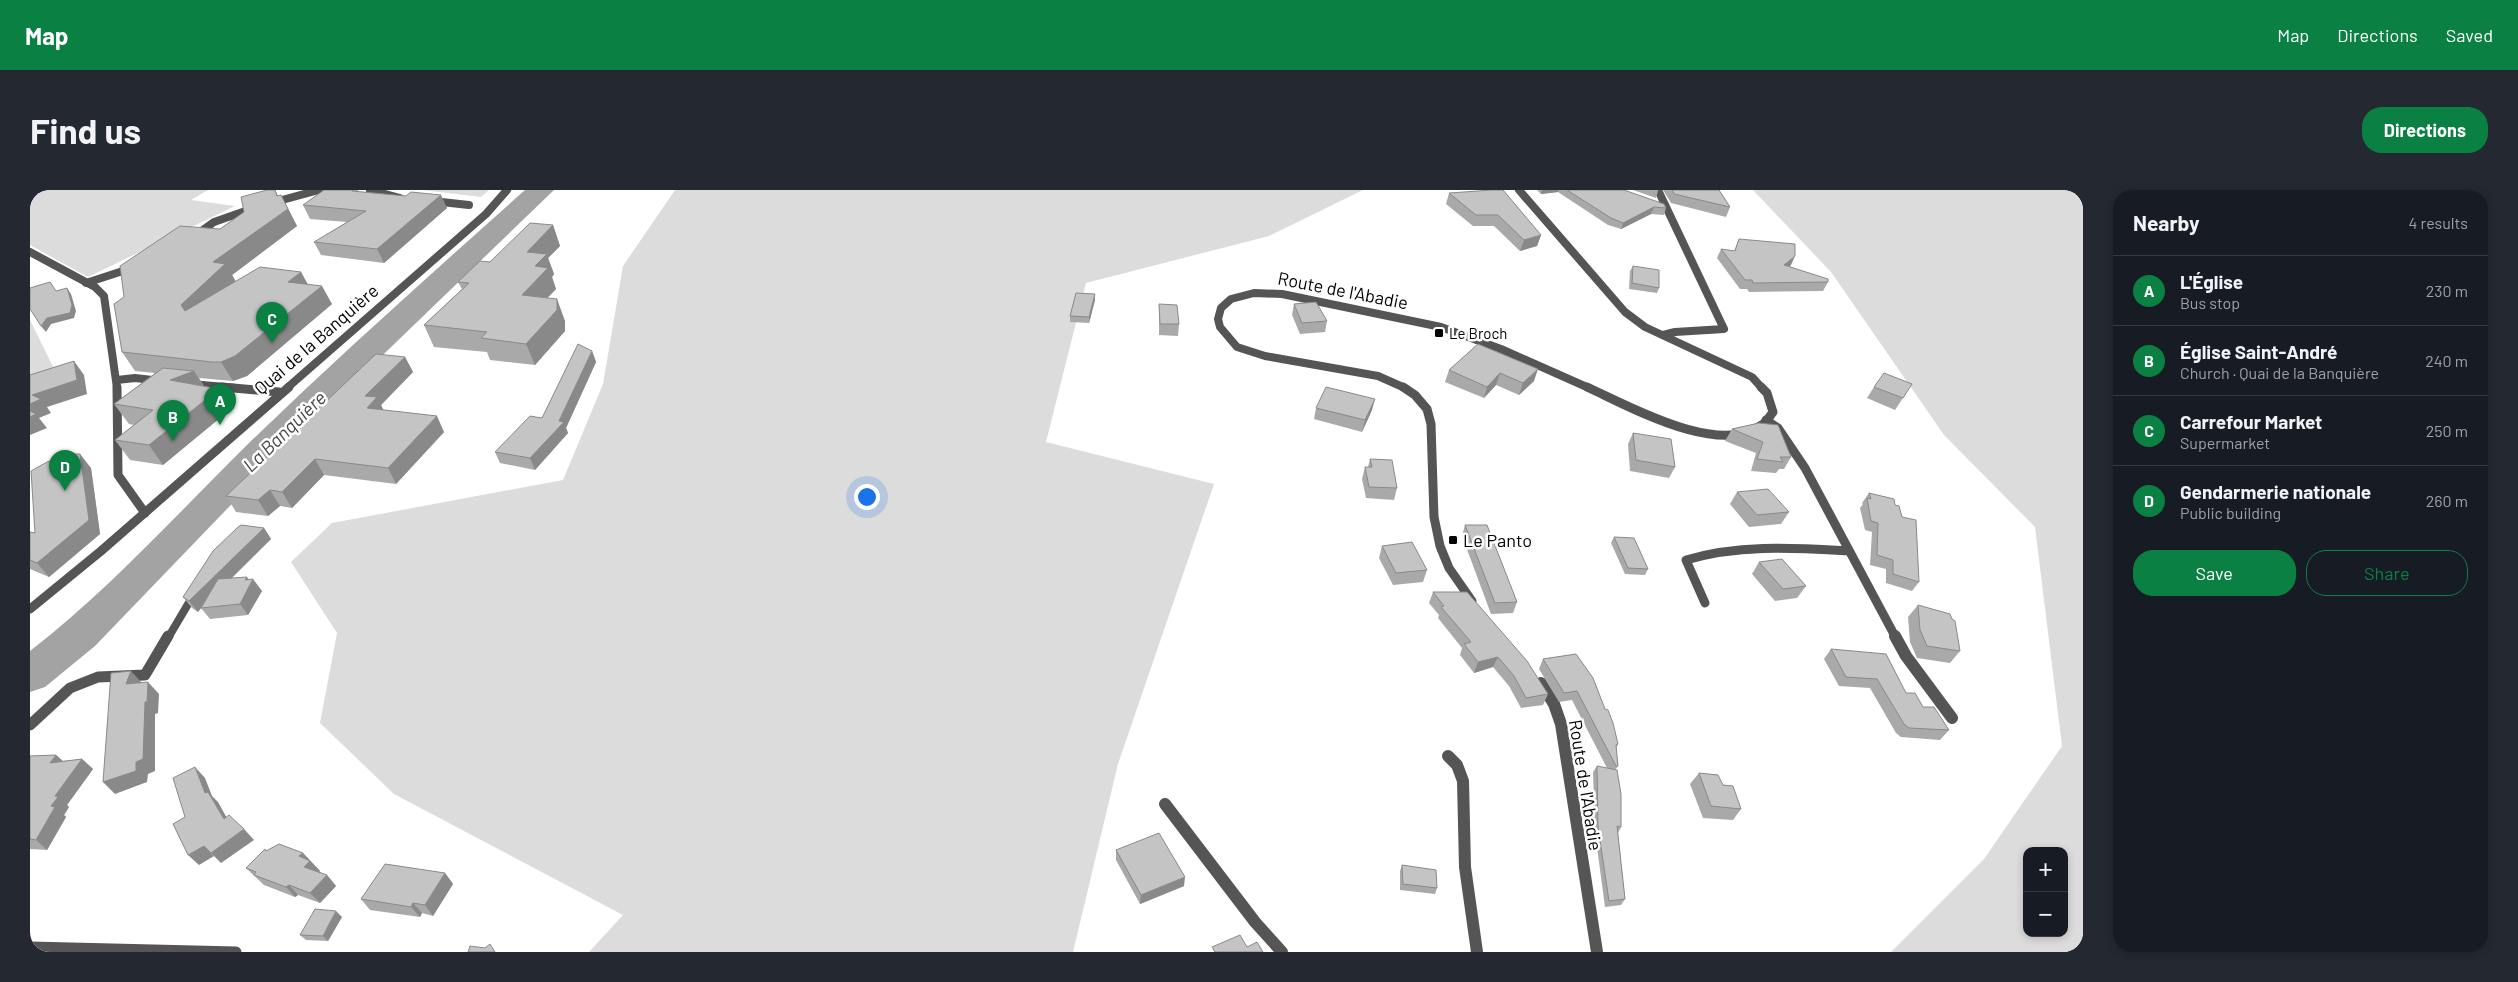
<!DOCTYPE html>
<html lang="en">
<head>
<meta charset="utf-8">
<style>
	body { margin:0; font-family:Barlow,sans-serif; background:#242831; color:#f1f3f6 }
	.controls { position:absolute; right:15px; bottom:15px; display:grid; overflow:hidden; border-radius:10px; box-shadow:0 2px 8px #0003 }
	.controls button { width:45px; height:45px; display:grid; place-items:center; padding:0; border:0; border-bottom:1px solid #363941; background:#171b24; color:#f1f3f6; font:25px sans-serif }
	.you { position:absolute; left:836px; top:306px; width:18px; height:18px; margin:-12px; border:4px solid #fff; border-radius:50%; background:#1a73e8; box-shadow:0 0 0 8px #1a73e833 }
	.badge { display:grid; place-items:center; width:32px; height:32px; border-radius:50%; background:#0b8043; color:#fff; font-size:16px; font-weight:700 }
	.pin { position:absolute; translate:-50% -41px; filter:drop-shadow(0 1px 2px #0008) }
	.pin::after { content:''; position:absolute; top:26px; width:18px; height:15px; background:inherit; clip-path:polygon(0 0,100% 0,50% 100%) }
	.list { margin:0; padding:0; list-style:none }
	h2 { display:flex; justify-content:space-between; align-items:center; height:65px; margin:0; padding:0 20px; font-size:21px }
	h2 small { font-size:16px; font-weight:400; color:#9ea1a6 }
	.list li { display:grid; grid-template-columns:32px 1fr auto; gap:15px; align-items:center; box-sizing:border-box; height:70px; padding:0 20px; border-top:1px solid #363941 }
	.list b { display:block; font-size:19px; white-space:nowrap }
	.list p { margin:0; font-size:16px; white-space:nowrap; color:#9ea1a6 }
	.list em { font-size:16px; font-style:normal; color:#9ea1a6 }
	.actions { display:flex; gap:10px; padding:15px 20px }
	.actions a { flex:1; padding:11px 0; border:1px solid #0b8043; border-radius:20px; text-align:center; font-size:18px; color:#0b8043 }
	.actions .main { background:#0b8043; color:#fff }
	.map { position:relative; flex:none; width:2053px; height:762px; overflow:hidden; border-radius:20px }
	header { display:flex; align-items:center; gap:30px; box-sizing:border-box; height:70px; padding:0 25px; background:#0b8043; color:#fff }
	header strong { font-size:24px }
	nav { display:flex; gap:28px; margin-inline-start:auto; font-size:18px }
	.intro { display:flex; align-items:center; justify-content:space-between; box-sizing:border-box; height:120px; padding:0 30px }
	h1 { margin:0; font-size:35px }
	.button { padding:12px 22px; border-radius:20px; background:#0b8043; color:#fff; font-size:18px; font-weight:700 }
	main { display:flex; gap:30px; padding:0 30px }
	aside { flex:1; background:#171b24; border-radius:20px; box-shadow:0 2px 8px #0003 }
	.map>svg:first-child { display:block }
</style>
</head>
<body>
<header>
<strong>Map</strong>
<nav><a>Map</a><a>Directions</a><a>Saved</a></nav>
</header>
<div class="intro"><h1>Find us</h1><a class="button">Directions</a></div>
<main>
<div class="map">
<svg width="2053" height="762" viewBox="0 0 2053 762">
	<rect width="100%" height="100%" fill="#fff"/>
	<g fill="#dcdcdc" fill-rule="evenodd">
		<path d="M0,0H178L161,10L205,16L58,87L0,55Z"/>
		<path d="M393,0H459L451,7Z"/>
		<path d="M645,0H1333L1239,46L1056,93L1016,252L1184,294L1088,574L1043,762H559L593,725L364,604L290,533L307,443L261,372L302,333L533,290L573,194L593,76Z"/>
		<path d="M1723,0H2053V762H1861L1954,669L2032,556L2005,337L1914,245L1801,82ZM1997,661H2034V743H1997Z"/>
		<path d="M0,130L28,187L0,193Z"/>
	</g>
	<g fill="none" stroke-linecap="round" stroke-linejoin="round">
		<path fill="#a3a3a3" fill-rule="evenodd" d="M495,0H524L247,267L65,456L15,497L0,502V461C79,400 148,323 219,253C309,166 402,83 495,0Z"/>
		<path stroke="#555" stroke-width="8" d="M138,448L164,404"/>
		<g stroke="#555" stroke-width="11">
			<path d="M0,535L40,498L68,487L115,485L138,446"/>
			<path d="M0,757L206,762"/>
		</g>
		<g stroke="#555" stroke-width="8">
			<path d="M340,0L370,8"/>
			<path d="M1628,0L1694,139L1645,142L1633,145"/>
			<path d="M402,11L439,15"/>
			<path d="M241,13L289,0"/>
			<path d="M166,45L184,32L227,17"/>
			<path d="M0,62L65,97L74,106L87,198"/>
			<path d="M56,93L102,78"/>
			<path d="M87,190L105,188L131,191"/>
			<path d="M161,194L206,198"/>
		</g>
		<g stroke="#555" stroke-width="9">
			<path d="M87,197L88,285L115,323"/>
			<path d="M192,197L249,202"/>
			<path d="M1736,230L1748,238L1775,278L1866,448"/>
			<path d="M1675,413L1656,370C1710,354 1764,358 1819,361"/>
		</g>
		<g stroke="#555" stroke-width="12">
			<path d="M1865,446L1876,466L1922,528"/>
			<path d="M1418,566L1427,575L1433,591L1435,677L1447,762"/>
			<path d="M1135,614L1225,732L1252,762"/>
		</g>
		<g stroke="#555" stroke-width="8">
			<path d="M1489,0L1595,122L1615,137L1722,187L1732,198"/>
			<path d="M257,198L456,24L477,0"/>
			<path d="M1375,198L1348,186L1235,166L1207,157L1190,137L1188,129L1191,118L1201,109L1224,103L1252,104L1411,137L1471,159L1559,198"/>
		</g>
		<g stroke="#555" stroke-width="9">
			<path d="M1373,197L1385,205L1397,219L1401,234L1404,327L1410,356L1419,378L1442,411"/>
			<path d="M1557,197C1599,216 1690,268 1733,234C1737,231 1740,226 1743,222L1737,203L1731,197"/>
			<path d="M0,419L71,361L259,197"/>
		</g>
		<path stroke="#555" stroke-width="12" d="M1511,493L1524,514L1531,534L1567,762"/>
	</g>
	<g fill="#a9a9a9">
		<path d="M245,0L248,6L251,5L267,36L202,85L206,92L271,82L277,94L302,114L217,186L203,191L169,188L174,196L189,199L202,218L133,275L100,270L85,250L104,235L99,234L84,214L125,183L105,181L92,162L190,39Z"/>
		<path d="M294,0H328L329,2L417,18L354,73L291,65L284,52L317,32L280,29L273,15Z"/>
		<path d="M1507,0H1594L1636,18L1634,25L1621,24L1591,39L1578,35L1528,2L1511,4Z"/>
		<path d="M1603,0H1628V1L1626,8Z"/>
		<path d="M1633,0H1689L1700,17L1696,27L1641,13Z"/>
		<path d="M1419,3L1511,45L1507,56L1490,61L1464,36H1443L1416,14Z"/>
		<path d="M523,35L530,56L518,68L524,84L522,87L526,99L517,108L535,131V141L505,175L460,170L457,162L404,157L394,135L432,99L428,92L460,72Z"/>
		<path d="M1709,49L1761,75L1759,76L1798,92L1793,101L1719,102L1717,99H1710L1687,68L1691,59L1704,61Z"/>
		<path d="M1603,76L1629,98L1627,103L1599,99L1600,81Z"/>
		<path d="M1065,104V110L1059,133L1040,132V126Z"/>
		<path d="M1129,114L1149,134L1148,146L1129,145Z"/>
		<path d="M1264,114L1297,131L1295,142L1270,144L1262,125Z"/>
		<path d="M1448,154L1504,191L1489,205L1466,195L1454,208L1415,192L1419,180Z"/>
		<path d="M562,161L566,172L536,238L538,243L505,280L470,273L465,262L512,228Z"/>
		<path d="M375,167L383,182L351,215L353,220L414,242L366,294L294,285L262,318L250,316L238,326L206,322L196,306Z"/>
		<path d="M1882,194L1865,220L1837,208L1844,197Z"/>
		<path d="M1286,218L1342,220L1332,242L1284,229Z"/>
		<path d="M1729,233L1761,267L1754,279H1749L1746,283L1721,281L1726,263L1695,251L1702,239Z"/>
		<path d="M1603,243L1645,277L1639,288L1600,281L1598,254Z"/>
		<path d="M1340,269L1367,298L1364,310L1336,308L1332,289L1335,277H1338Z"/>
		<path d="M61,278L70,344L19,387L0,379V342L5,343Z"/>
		<path d="M1707,302L1759,322L1751,334L1719,337L1700,314Z"/>
		<path d="M1839,303L1865,315L1889,392L1882,401L1856,393V379L1840,375L1842,342L1835,340L1830,318L1833,314L1832,313Z"/>
		<path d="M1435,335L1487,412L1483,423L1461,424L1432,346Z"/>
		<path d="M234,338L241,349L202,388L219,390L232,401L218,425L180,429L171,418L168,422L162,418L153,407Z"/>
		<path d="M1584,347L1618,379L1615,385L1595,384L1581,353Z"/>
		<path d="M1352,356L1397,380L1393,392L1363,395L1349,368Z"/>
		<path d="M1729,372L1776,396L1767,408L1745,411L1722,384Z"/>
		<path d="M1403,402L1518,504L1513,515L1491,518L1479,496L1463,477L1444,483L1430,465L1432,458L1408,428L1409,425L1399,413Z"/>
		<path d="M1888,415L1930,461L1920,473L1887,468L1880,452L1878,427Z"/>
		<path d="M1801,459L1876,503L1893,517L1919,540L1910,550L1871,547L1866,543L1840,498L1809,496L1794,469Z"/>
		<path d="M1546,464L1588,554L1586,558L1588,576L1585,580L1591,637L1588,643L1595,709L1591,715L1575,717L1565,642L1563,582L1567,576L1577,578L1542,510L1529,512L1509,479L1513,469Z"/>
		<path d="M26,565L33,571L52,569L63,579L37,615L39,617L34,625L36,627L17,660L0,659V566Z"/>
		<path d="M1669,583L1693,595L1711,619L1703,630L1673,628L1660,594Z"/>
		<path d="M1086,660L1154,696L1110,714L1086,670Z"/>
		<path d="M236,661L273,663L290,681L289,682L297,685L306,696L290,713L268,705L265,707L234,695L216,678Z"/>
		<path d="M1372,675L1407,698L1405,704L1370,700V681Z"/>
		<path d="M415,683L423,694L403,726L392,723L390,727L340,720L331,709Z"/>
		<path d="M312,727L298,751L276,750L270,745Z"/>
	</g>
	<g fill="#898989">
		<path d="M245,0L253,16L251,5L267,36L202,85L206,92L162,134L151,115L183,72Z"/>
		<path d="M1512,0H1529L1528,2L1511,4Z"/>
		<path d="M411,5L417,18L354,73L347,59Z"/>
		<path d="M1624,17L1621,24L1591,39L1593,33Z"/>
		<path d="M523,35L530,56L518,68L524,84L522,87L526,99L500,126L492,105L497,62Z"/>
		<path d="M1511,45L1507,56L1490,61L1494,50Z"/>
		<path d="M1765,66L1761,75L1750,84L1754,75Z"/>
		<path d="M271,82L281,100L258,92Z"/>
		<path d="M292,96L302,114L217,186L203,191L191,172Z"/>
		<path d="M37,98L41,104L46,121L44,128L21,134L16,142L11,136Z"/>
		<path d="M1065,104V110L1059,133V127Z"/>
		<path d="M527,109L535,131V141L505,175L496,154Z"/>
		<path d="M562,161L566,172L536,238L538,243L505,280L500,268L529,231Z"/>
		<path d="M375,167L383,182L351,215L355,223L337,218L335,206Z"/>
		<path d="M44,171L54,185L57,204L17,217L21,223L9,228L17,238L0,245V214L2,205Z"/>
		<path d="M1508,179L1504,191L1489,205L1493,193Z"/>
		<path d="M164,181L177,201L140,190Z"/>
		<path d="M1470,183L1466,195L1454,208L1457,197Z"/>
		<path d="M189,199L202,218L133,275L119,255Z"/>
		<path d="M1345,209L1342,220L1332,242L1335,230Z"/>
		<path d="M407,226L414,242L366,294L358,278Z"/>
		<path d="M50,264L61,278L70,344L19,387L7,373Z"/>
		<path d="M285,269L294,285L262,318L252,302Z"/>
		<path d="M240,300L250,316L238,326L228,310Z"/>
		<path d="M234,338L241,349L172,417L171,418L168,422L159,411Z"/>
		<path d="M217,387L221,393L223,389L232,401L218,425L210,414L215,390Z"/>
		<path d="M1468,467L1463,477L1444,483L1448,472Z"/>
		<path d="M101,481L112,493L96,494Z"/>
		<path d="M118,492L129,504L128,523L125,524V581L118,584L117,592L85,604L73,592L106,572Z"/>
		<path d="M26,565L37,575L20,573Z"/>
		<path d="M52,569L63,579L37,615L39,617L34,625L36,627L17,660L6,650L25,606Z"/>
		<path d="M165,577L175,588L182,606L188,612L203,639L194,629L175,603Z"/>
		<path d="M214,639L224,650L191,673L181,663Z"/>
		<path d="M174,656L184,666L169,675L158,665Z"/>
		<path d="M273,663L290,681L284,687L274,677L269,666Z"/>
		<path d="M415,683L423,694L403,726L395,715Z"/>
		<path d="M297,685L306,696L290,713L280,703Z"/>
		<path d="M1155,687L1154,696L1110,714L1111,705Z"/>
		<path d="M259,695L268,705L265,707L256,697Z"/>
		<path d="M383,713L392,723L390,727L381,717Z"/>
		<path d="M306,721L312,727L298,751L293,746Z"/>
	</g>
	<g fill="#c4c4c4" stroke="#898989">
		<path d="M237,0H245L247,6L251,5L258,19L183,72L195,74L151,115L155,121L230,77L271,82L258,92L292,96L205,166L191,172H182L92,162L84,114L94,107L90,76L150,36L190,39L214,22L211,7Z"/>
		<path d="M294,0H323L322,1L376,6L381,2L411,5L347,59L284,52L336,21L273,15Z"/>
		<path d="M1462,0H1473L1511,45L1494,50L1468,25H1446L1419,3Z"/>
		<path d="M1537,0H1594L1634,14L1636,18L1624,17L1593,33L1581,28Z"/>
		<path d="M1642,0H1689L1700,17L1644,4Z"/>
		<path d="M500,33L523,35L497,62L517,64L505,76L518,78L492,105L527,109V120L496,154L451,148L457,142L394,135L439,93L428,92L450,71L460,72Z"/>
		<path d="M1709,49L1765,54V66L1754,75L1798,89V92L1723,93L1722,90H1715L1691,59L1705,61Z"/>
		<path d="M1603,76L1629,80V98L1602,93Z"/>
		<path d="M20,92L26,101L37,98L42,115L40,123L17,128L11,136L0,119V98Z"/>
		<path d="M1046,103L1065,104L1059,127L1040,126Z"/>
		<path d="M1286,112L1297,131L1272,133L1264,114Z"/>
		<path d="M1129,114L1147,115L1149,134H1130Z"/>
		<path d="M548,154L562,161L529,231L534,232L500,268L465,262L500,226L512,228Z"/>
		<path d="M1448,154L1508,179L1493,193L1470,183L1457,197L1419,180Z"/>
		<path d="M346,164L375,167L335,206L347,207L337,218L407,226L358,278L285,269L252,302L240,300L228,310L196,306Z"/>
		<path d="M44,171L47,190L2,205L11,209L0,214V185Z"/>
		<path d="M133,178L164,181L140,190L189,199L119,255L85,250L123,220L84,214Z"/>
		<path d="M1854,183L1882,194L1873,208L1844,197Z"/>
		<path d="M1296,197L1345,209L1335,230L1286,218Z"/>
		<path d="M0,221L6,224L0,227Z"/>
		<path d="M1729,233L1748,235L1761,267H1750L1753,272L1727,269L1733,252L1702,239Z"/>
		<path d="M1603,243L1641,249L1645,277L1606,270Z"/>
		<path d="M42,264H50L59,330L7,373L0,370V342L5,343L1,281L17,272Z"/>
		<path d="M1340,269L1362,270L1367,298L1339,297L1335,277H1342Z"/>
		<path d="M1738,299L1759,322L1727,325L1707,302Z"/>
		<path d="M1839,303L1864,309L1865,315L1869,316L1872,327L1886,330L1889,392L1863,384V370L1847,365L1848,333L1841,331L1837,308L1841,309Z"/>
		<path d="M211,335L234,338L159,411L153,407L183,361L208,337Z"/>
		<path d="M1435,335H1457L1487,412L1465,413Z"/>
		<path d="M1584,347L1604,348L1618,379L1598,378Z"/>
		<path d="M1382,352L1397,380L1366,383L1352,356Z"/>
		<path d="M1752,369L1776,396L1753,399L1729,372Z"/>
		<path d="M217,387L215,390L223,389L210,414L171,418L188,389Z"/>
		<path d="M1403,402H1437L1497,471L1518,504L1496,508L1484,486L1468,467L1448,472L1434,454L1441,452L1411,417L1414,416Z"/>
		<path d="M1888,415L1920,424L1922,429L1925,431L1930,461L1897,456L1890,440Z"/>
		<path d="M1801,459L1856,464L1876,503H1885L1893,517H1904L1919,540L1879,538L1874,534L1847,489L1816,487Z"/>
		<path d="M1546,464L1563,488L1575,519L1578,520L1583,533L1588,554L1586,555L1588,576H1586L1547,501L1534,503L1513,469Z"/>
		<path d="M101,481L96,494L118,492L117,512H115L113,569L106,572V581L73,592L81,483Z"/>
		<path d="M26,565L20,573L52,569L25,606L28,607L21,616L25,617L6,650L0,649V566Z"/>
		<path d="M1567,576L1587,580L1591,604V637L1587,636L1595,709L1579,711L1568,637Z"/>
		<path d="M165,577L175,603L178,602L194,629L199,625L214,639L181,663L174,656L158,665L143,634L155,627L143,588Z"/>
		<path d="M1669,583L1688,585L1693,595L1703,596L1711,619L1681,616Z"/>
		<path d="M1129,643L1155,687L1111,705L1086,660Z"/>
		<path d="M249,654L273,663L269,666L280,671L274,677L297,685L280,703L259,695L256,697L224,685L226,682L216,678L235,659L236,661Z"/>
		<path d="M355,674L415,683L395,715L383,713L381,717L331,709Z"/>
		<path d="M1372,675L1406,680L1407,698L1373,694Z"/>
		<path d="M285,719L306,721L293,746L270,745Z"/>
		<path d="M1210,745L1217,757L1227,752L1233,762H1185L1182,757Z"/>
		<path d="M460,754L465,762H438L440,756L455,758Z"/>
	</g>
	<g fill="#000" stroke="#fff" stroke-width="2">
		<rect x="1404" y="138" width="10" height="10" rx="2.5"/>
		<rect x="1418" y="345" width="10" height="10" rx="2.5"/>
	</g>
	<g text-anchor="middle" dominant-baseline="central" stroke-width="5" stroke-linejoin="round" paint-order="stroke">
		<g font-size="15" fill="#000" stroke="#fff" text-anchor="start">
			<text x="1419" y="143">Le Broch</text>
		</g>
		<g font-size="18" fill="#000" stroke="#fff">
			<text transform="translate(1313 100) rotate(11)">Route de l'Abadie</text>
			<text transform="translate(286 149) rotate(-41)">Quai de la Banquière</text>
			<text transform="translate(1556 595) rotate(81)">Route de l'Abadie</text>
		</g>
		<g font-size="18" fill="#000" stroke="#fff" text-anchor="start">
			<text x="1433" y="350">Le Panto</text>
		</g>
		<g font-size="19" font-style="italic" fill="#444" stroke="#fff">
			<text transform="translate(254 241) rotate(-44)">La Banquière</text>
		</g>
	</g>
</svg>
<div class="controls">
<button>+</button>
<button>−</button>
</div>
<div class="you"></div>
<div class="pin badge" style="left:190px;top:235px">A</div>
<div class="pin badge" style="left:143px;top:251px">B</div>
<div class="pin badge" style="left:242px;top:153px">C</div>
<div class="pin badge" style="left:35px;top:301px">D</div>
</div>
<aside>
<h2>Nearby<small>4 results</small></h2>
<ul class="list">
<li><span class="badge">A</span><div><b>L'Église</b><p>Bus stop</p></div><em>230 m</em></li>
<li><span class="badge">B</span><div><b>Église Saint-André</b><p>Church · Quai de la Banquière</p></div><em>240 m</em></li>
<li><span class="badge">C</span><div><b>Carrefour Market</b><p>Supermarket</p></div><em>250 m</em></li>
<li><span class="badge">D</span><div><b>Gendarmerie nationale</b><p>Public building</p></div><em>260 m</em></li>
</ul>
<div class="actions"><a class="main">Save</a><a>Share</a></div>
</aside>
</main>
</body>
</html>
